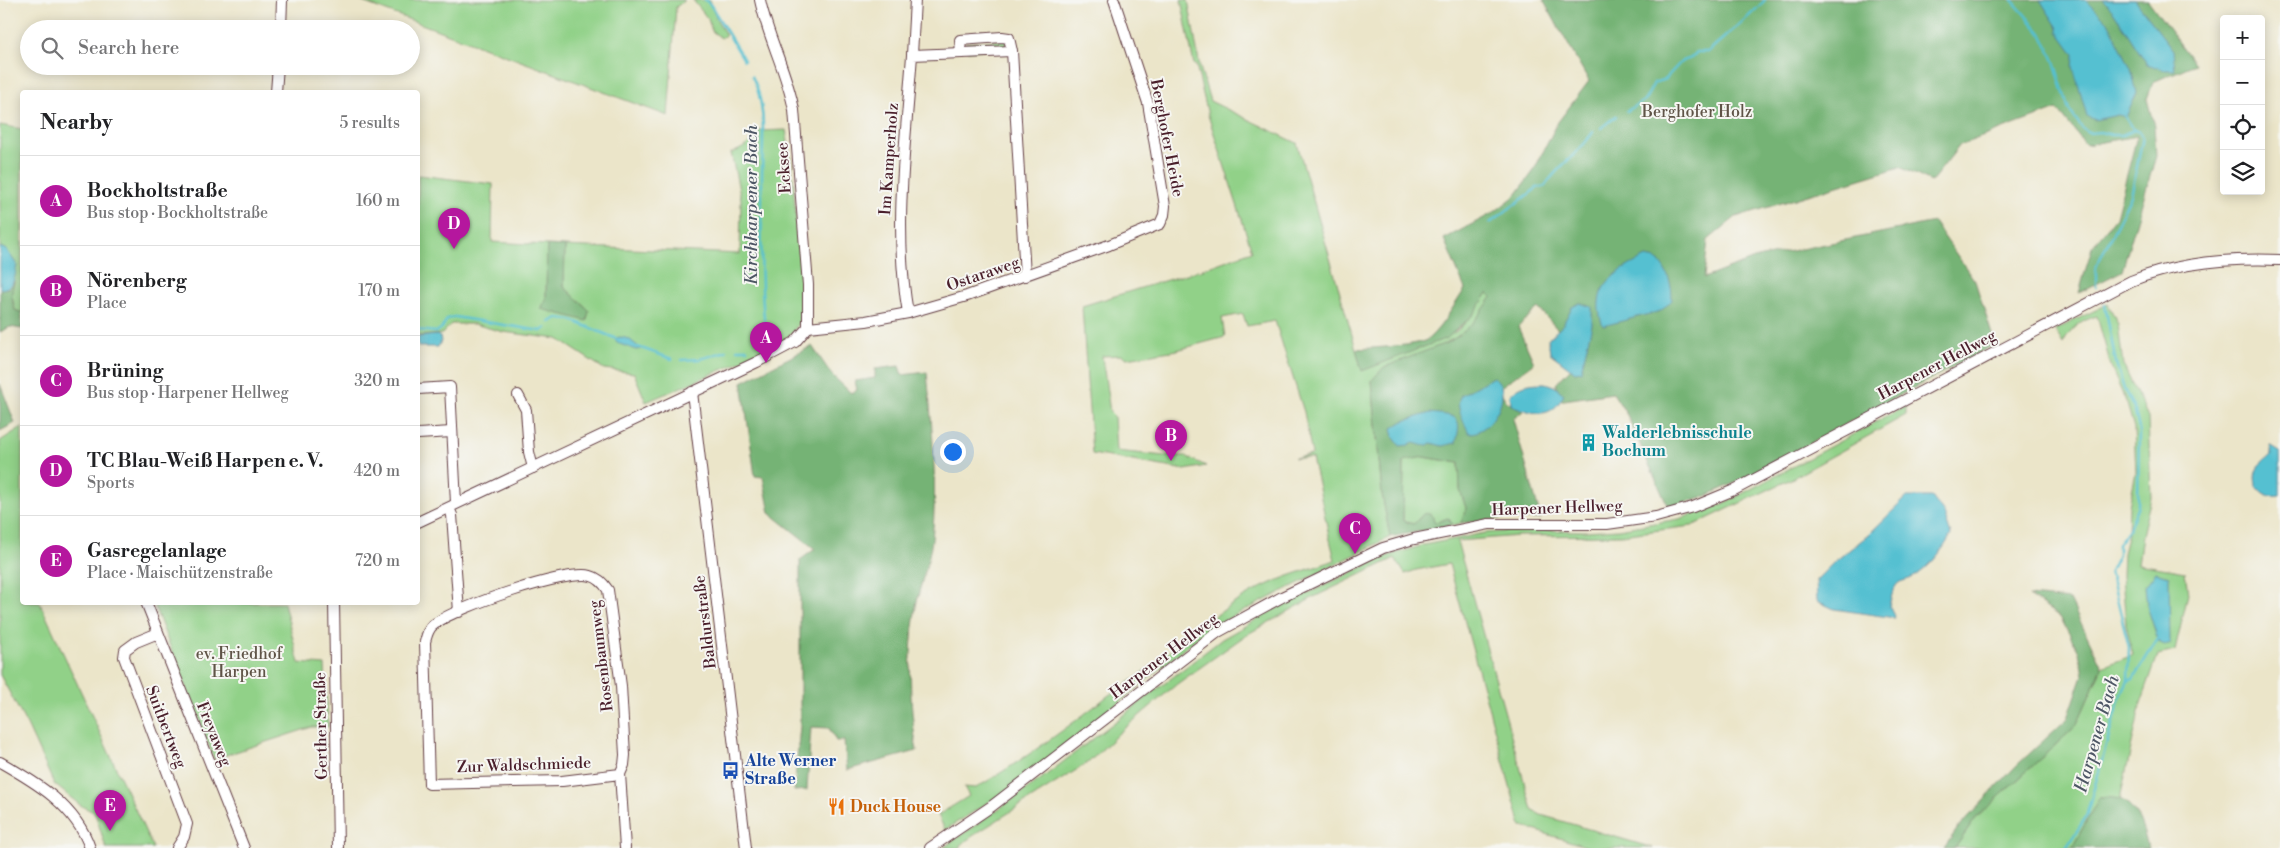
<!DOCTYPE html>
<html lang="en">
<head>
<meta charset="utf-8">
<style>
	body { margin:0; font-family:"Libre Bodoni",serif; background:#f6f6f6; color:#202124 }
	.controls { position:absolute; right:15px; top:15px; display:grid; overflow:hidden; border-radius:5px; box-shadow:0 2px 12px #0003 }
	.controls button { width:45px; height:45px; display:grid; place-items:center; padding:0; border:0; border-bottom:1px solid #e0e0e0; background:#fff; color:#202124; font:25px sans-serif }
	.you { position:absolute; left:952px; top:451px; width:18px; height:18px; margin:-12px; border:4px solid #fff; border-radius:50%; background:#1a73e8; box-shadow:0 0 0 8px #1a73e833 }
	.badge { display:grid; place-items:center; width:32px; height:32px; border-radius:50%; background:#b5179e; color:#fff; font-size:16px; font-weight:700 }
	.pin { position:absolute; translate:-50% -41px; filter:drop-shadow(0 1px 2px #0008) }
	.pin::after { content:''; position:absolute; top:26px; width:18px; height:15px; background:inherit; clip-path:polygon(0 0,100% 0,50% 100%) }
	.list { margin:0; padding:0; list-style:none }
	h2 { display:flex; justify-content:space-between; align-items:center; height:65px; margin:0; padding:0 20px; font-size:21px }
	h2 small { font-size:16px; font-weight:400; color:#757577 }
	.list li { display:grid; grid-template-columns:32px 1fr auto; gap:15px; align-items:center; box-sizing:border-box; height:90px; padding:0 20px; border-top:1px solid #e0e0e0 }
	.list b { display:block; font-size:19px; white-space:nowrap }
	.list p { margin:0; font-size:16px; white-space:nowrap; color:#757577 }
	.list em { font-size:16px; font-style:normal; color:#757577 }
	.icon { flex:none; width:28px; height:28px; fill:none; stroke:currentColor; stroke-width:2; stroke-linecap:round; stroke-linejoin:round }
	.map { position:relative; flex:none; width:2280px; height:848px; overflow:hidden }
	.search { position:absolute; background:#fff; box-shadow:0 2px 12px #0003; left:20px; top:20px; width:400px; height:55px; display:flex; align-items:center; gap:12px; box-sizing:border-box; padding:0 18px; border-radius:28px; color:#757577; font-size:19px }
	.panel { position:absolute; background:#fff; box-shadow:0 2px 12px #0003; left:20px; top:90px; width:400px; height:515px; border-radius:5px }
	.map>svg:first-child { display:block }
</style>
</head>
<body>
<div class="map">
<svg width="2280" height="848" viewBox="0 0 2280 848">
	<rect width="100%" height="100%" fill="#f6f6f2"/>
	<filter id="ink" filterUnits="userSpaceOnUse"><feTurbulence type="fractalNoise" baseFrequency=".02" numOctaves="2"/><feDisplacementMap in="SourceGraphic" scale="10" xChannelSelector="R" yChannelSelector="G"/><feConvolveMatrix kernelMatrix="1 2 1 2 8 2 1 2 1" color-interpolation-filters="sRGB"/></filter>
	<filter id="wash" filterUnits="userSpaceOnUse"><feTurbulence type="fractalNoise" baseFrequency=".0096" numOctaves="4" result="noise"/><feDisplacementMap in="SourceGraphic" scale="20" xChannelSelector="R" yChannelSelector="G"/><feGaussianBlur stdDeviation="1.12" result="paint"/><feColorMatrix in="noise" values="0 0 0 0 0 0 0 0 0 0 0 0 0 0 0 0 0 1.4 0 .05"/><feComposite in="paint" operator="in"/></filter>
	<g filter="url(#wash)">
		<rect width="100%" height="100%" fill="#ebe5c9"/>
		<g fill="#91d188" stroke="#6e785a">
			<path d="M357,0H685L676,7L668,116Z"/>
			<path d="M693,0H709L717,20L726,35L721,38L712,31L708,19Z"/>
			<path d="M1181,0H1188L1200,67L1210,101L1297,143L1362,370L1456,332L1472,316L1488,293L1493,297L1471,326L1459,336L1372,380L1382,494L1390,537L1208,629L1113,708L1009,789L945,830L938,815L969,796L964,787L976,788C1023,760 1066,729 1109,695C1119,688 1131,682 1141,674C1180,644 1225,603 1271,583C1291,574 1314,568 1335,560C1326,527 1321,493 1312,458H1294L1312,455L1304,412L1275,321L1247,326L1243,314L1222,318L1225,337L1177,350L1127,358L1122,355L1102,356L1110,412L1114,416L1116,451L1165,456H1185L1206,466L1185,470L1092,454L1082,306L1203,269L1252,251L1208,115L1196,65H1194Z"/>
			<path d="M1005,40L1007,47L968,51L964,47L966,43Z"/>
			<path d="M0,125L22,129V313L15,310L11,290L14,282L7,250L0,247Z"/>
			<path d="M786,130L792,167L802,297C801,324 798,329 778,346L646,402L634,373L604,369L558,339L503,332L474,324H451L442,334L418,336V175L493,184L492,242L547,245L546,299L541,308L555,312L589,310L564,287L565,246L740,254L741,199L731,153C744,149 751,143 758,131Z"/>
			<path d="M2108,304L2118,324L2123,365L2148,417L2151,498L2142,535L2138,564L2185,572L2188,594L2175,651L2158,655L2141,703L2120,799L2099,798L2072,848H1955L1976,818L2076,726L2102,667L2133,655L2126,625L2122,576L2123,553L2128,533L2129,506L2136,472L2134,428L2127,404L2112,370L2097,316C2082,320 2070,329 2063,344L2055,330Z"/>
			<path d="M1906,406V415L1791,479L1692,526L1621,535L1518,536L1457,541L1532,810L1541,815L1653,848H1591L1521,826L1449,564L1416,570L1405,574L1395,558L1316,596L1246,635L1177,684L1119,733L1089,762L977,833L960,845V848H943L1041,779L1222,639L1273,610L1384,557L1424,545L1485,533L1529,530L1586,531L1618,529L1679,519L1723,504Z"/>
			<path d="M22,427V602L40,603L153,848H106L95,813L80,805L54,784L27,725L0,675V441Z"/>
			<path d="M1424,457L1459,463L1460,490L1466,508L1461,523L1453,525L1448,518L1435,523L1423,514L1414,524L1403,522L1404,460Z"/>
			<path d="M153,603H284L299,663L325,665L328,727H312L214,759Z"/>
		</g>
		<g fill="#74b374" stroke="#5f6950">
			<path d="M1543,0H2148L2195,64L2153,82L2147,99L2154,126L2156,156L2122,271L2079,293L2092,247L2116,217L2137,136L2086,145L2057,109L1960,145L1931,182L1900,167L1736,217L1708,240L1704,278L1757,258L1934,222L1975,281L1995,344L1744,479L1706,496L1668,507L1627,415L1613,393L1557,401L1556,384L1582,356L1538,308L1518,327L1534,363L1499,388L1506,401L1523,411L1513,419L1541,519L1505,518L1461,523L1466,508L1460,490L1459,463L1424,457L1404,461L1403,521L1414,524L1423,514L1431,513L1435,523L1448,518L1453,525L1390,537L1382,494L1372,380L1384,367L1449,342C1470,329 1479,316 1492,297L1488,293L1472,316L1447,338L1362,371L1356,349C1370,348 1419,346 1428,339C1443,326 1454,305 1465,289L1444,239L1493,213L1516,195L1533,172L1558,122L1589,81Z"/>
			<path d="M547,245L565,246L564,287L589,310L587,321L541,309L546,299Z"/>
			<path d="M14,282C11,292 12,301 15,310L22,313V329L10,327L0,332V289L9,288Z"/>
			<path d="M812,346L832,375L851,393L857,390L855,381L875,378V369L899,366L902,375L927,372C932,427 938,484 932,540C929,562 920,584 916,606C908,654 909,703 917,751L847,770L844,741H836L829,728L811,727L807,790L794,791L800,726V560L815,549L770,513L763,477L755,476L742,382Z"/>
			<path d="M0,384L15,423L0,431Z"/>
			<path d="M2029,596L2070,600L2102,667L2076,726L1976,818L1955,848H1944L1958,828L2016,766L2068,718L2083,675L2079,652L2060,617Z"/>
			<path d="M2099,798C2105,798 2113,797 2119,799C2137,804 2144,832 2148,848H2072Z"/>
		</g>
		<g fill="#55c0d1" stroke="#50707e">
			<path d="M2040,0H2086L2108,22L2131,68L2137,93L2126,117L2118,115L2095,120L2087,116L2073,67L2074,54L2058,32V28Z"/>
			<path d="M2102,0H2135L2173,50L2175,70H2164L2147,64L2113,11Z"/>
			<path d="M0,247L7,250L17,265C15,277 15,288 0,289Z"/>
			<path d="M1646,257L1657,259C1668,272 1672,283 1672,300L1661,311L1603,326C1588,287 1615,272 1646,257Z"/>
			<path d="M1580,303L1592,307V325L1581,371L1575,372L1550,353L1548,339L1562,326L1572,307Z"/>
			<path d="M437,335L440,337L441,341L438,347H418V337Z"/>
			<path d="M621,337L629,339L641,349L636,350L617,343L614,338Z"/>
			<path d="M1493,377C1516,389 1491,435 1469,433C1464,422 1454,406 1461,395Z"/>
			<path d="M1545,383L1554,386L1564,394C1552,421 1534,414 1511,405L1510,395C1520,384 1530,383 1545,383Z"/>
			<path d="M1430,413C1456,416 1463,414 1456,443L1442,446L1431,443C1423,449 1420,443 1411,443L1409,445L1400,446L1394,438L1392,428L1404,421Z"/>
			<path d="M2270,445L2280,451V496C2264,499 2250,486 2257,469C2260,464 2267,459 2271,455Z"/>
			<path d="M1907,497H1932L1944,513L1951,535C1943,549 1934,562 1921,572C1901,588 1897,571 1889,606L1895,618L1834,609L1817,601L1816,580L1834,562L1867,536Z"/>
			<path d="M2156,572L2169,576L2170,643L2164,645L2159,643L2147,606L2145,586Z"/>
		</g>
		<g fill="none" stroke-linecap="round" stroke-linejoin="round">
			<g stroke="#55c0d1" stroke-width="2.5">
				<path d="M705,0L710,4L744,60"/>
				<path d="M2012,0L2041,33L2054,61L2069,110L2083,129L2089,133L2100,132L2112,135H2122L2134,130L2140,132L2143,137L2131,196L2096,267V287"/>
				<path d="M752,76C768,108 762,143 762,178C762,230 759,284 766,336"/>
				<path d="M1627,111L1645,100L1654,83L1665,79L1682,61L1691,58L1697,52H1708C1726,35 1747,20 1765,0"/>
				<path d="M2125,116L2134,130"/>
				<path d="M1601,128L1616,116"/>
				<path d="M1490,223L1537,188L1545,186C1559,164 1581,153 1593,132"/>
				<path d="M550,322L557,318L571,320L617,339"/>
				<path d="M418,330L436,332L442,328L447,319L455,317L541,331L546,328"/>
				<path d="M638,347L672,359"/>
				<path d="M737,349H747"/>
				<path d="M682,360L700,359L726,351"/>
				<path d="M2128,681L2133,679L2158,639"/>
				<path d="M2066,848L2086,817L2119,700L2128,681L2129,647L2110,571L2118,555V544L2129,529L2138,506L2139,429L2135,411L2124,389L2116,363L2105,305"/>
			</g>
		</g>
	</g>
	<g filter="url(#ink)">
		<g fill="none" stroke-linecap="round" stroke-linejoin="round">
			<defs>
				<g id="minor">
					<path d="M281,29L282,0"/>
					<path d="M961,53L960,40L1002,37L1009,38L1012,51"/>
					<path d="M912,55L915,0"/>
					<path d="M276,92L278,66"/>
					<path d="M908,313C893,228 906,141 912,55L1012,51L1025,276"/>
					<path d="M808,327L866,321L908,313L967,296L1109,245L1160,224L1164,215L1165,206L1148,103L1114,0"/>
					<path d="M418,389L450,387L456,503"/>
					<path d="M692,392L746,848"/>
					<path d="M518,395L526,410L529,452L533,468"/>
					<path d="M418,434L452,432"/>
					<path d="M449,508L452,515L459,612"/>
					<path d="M418,522L757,362L795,342L808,327V285L794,110C787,72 768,38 760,0"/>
					<path d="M146,602L244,848"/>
					<path d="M334,602L338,848"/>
					<path d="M158,633L136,642L125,650L124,657L187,824L184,837L177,848"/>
					<path d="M0,762C37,783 76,806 90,848"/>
					<path d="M620,774L562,781L429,784L425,642C427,634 429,627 436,623C457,607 567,569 591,576C599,578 604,584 608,590L621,686L625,755L624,765L620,774L625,848"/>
					<path d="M930,848L992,806L1218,632L1282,597L1383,548L1414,539L1489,524H1607L1656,517L1693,507L1734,490L2131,281C2179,262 2229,258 2280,260"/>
				</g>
			</defs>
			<use href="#minor" stroke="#623d43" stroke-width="12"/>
			<use href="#minor" stroke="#fff" stroke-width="10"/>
		</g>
	</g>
	<defs>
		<symbol id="building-bare" viewBox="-9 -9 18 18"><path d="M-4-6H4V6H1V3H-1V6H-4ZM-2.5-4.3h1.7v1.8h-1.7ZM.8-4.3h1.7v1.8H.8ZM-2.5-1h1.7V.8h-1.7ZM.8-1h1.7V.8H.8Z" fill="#0f9aa8" stroke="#f6f6f2" stroke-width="2.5" paint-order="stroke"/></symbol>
		<symbol id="bus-bare" viewBox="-9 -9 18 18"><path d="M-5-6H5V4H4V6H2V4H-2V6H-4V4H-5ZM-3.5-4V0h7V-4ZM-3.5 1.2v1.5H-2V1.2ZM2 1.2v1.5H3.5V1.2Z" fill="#1a4fb4" stroke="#f6f6f2" stroke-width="2.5" paint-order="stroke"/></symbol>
		<symbol id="restaurant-bare" viewBox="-9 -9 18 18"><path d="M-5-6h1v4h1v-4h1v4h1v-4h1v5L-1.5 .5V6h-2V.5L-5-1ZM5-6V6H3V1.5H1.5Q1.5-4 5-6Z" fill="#e8710a" stroke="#f6f6f2" stroke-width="2.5" paint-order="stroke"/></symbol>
	</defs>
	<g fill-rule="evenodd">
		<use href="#building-bare" x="1576" y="430" width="25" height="25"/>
		<use href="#bus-bare" x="718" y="758" width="25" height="25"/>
		<use href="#restaurant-bare" x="824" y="794" width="25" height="25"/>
	</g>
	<g text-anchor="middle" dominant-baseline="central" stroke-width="4" stroke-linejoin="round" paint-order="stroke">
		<g font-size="16" fill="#5f5447" stroke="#f6f6f2">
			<text x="1697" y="112">Berghofer Holz</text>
			<text x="239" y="654">ev. Friedhof<tspan x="239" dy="18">Harpen</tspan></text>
		</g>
		<g font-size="16" fill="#4a1f2b" stroke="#f6f6f2">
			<text transform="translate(1167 138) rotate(79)">Berghofer Heide</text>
			<text transform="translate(889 159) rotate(-86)">Im Kamperholz</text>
			<text transform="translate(784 168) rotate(-94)">Ecksee</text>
			<text transform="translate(983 274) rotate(-19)">Ostaraweg</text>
			<text transform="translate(1937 365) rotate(-28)">Harpener Hellweg</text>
			<text transform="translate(1557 508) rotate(-2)">Harpener Hellweg</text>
			<text transform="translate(705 622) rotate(-97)">Baldurstraße</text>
			<text transform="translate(601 656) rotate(-97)">Rosenbaumweg</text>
			<text transform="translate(1164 656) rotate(-37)">Harpener Hellweg</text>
			<text transform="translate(321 726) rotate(-91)">Gerther Straße</text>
			<text transform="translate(166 727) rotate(69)">Suitbertweg</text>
			<text transform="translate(214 734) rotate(68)">Freyaweg</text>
			<text transform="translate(524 765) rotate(-2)">Zur Waldschmiede</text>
		</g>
		<g font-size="16" font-weight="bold" fill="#0d838f" stroke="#f6f6f2" text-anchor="start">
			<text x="1602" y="433">Walderlebnisschule<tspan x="1602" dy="18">Bochum</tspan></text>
		</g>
		<g font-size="16" font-weight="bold" fill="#164399" stroke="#f6f6f2" text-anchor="start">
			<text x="745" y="761">Alte Werner<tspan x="745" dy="18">Straße</tspan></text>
		</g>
		<g font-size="16" font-weight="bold" fill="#c56008" stroke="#f6f6f2" text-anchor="start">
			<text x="850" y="807">Duck House</text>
		</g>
		<g font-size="18" font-style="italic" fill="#4e5765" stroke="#f6f6f2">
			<text transform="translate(751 205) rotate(-90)">Kirchharpener Bach</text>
			<text transform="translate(2097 734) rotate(-74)">Harpener Bach</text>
		</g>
	</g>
</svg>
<div class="controls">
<button>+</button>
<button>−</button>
<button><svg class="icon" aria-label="locate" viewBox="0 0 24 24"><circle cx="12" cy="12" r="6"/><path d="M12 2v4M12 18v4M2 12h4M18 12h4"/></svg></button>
<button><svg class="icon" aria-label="layers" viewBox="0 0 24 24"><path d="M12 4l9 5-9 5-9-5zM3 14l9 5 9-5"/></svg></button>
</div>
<div class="you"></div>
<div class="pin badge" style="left:766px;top:363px">A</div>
<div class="pin badge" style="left:1171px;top:461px">B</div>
<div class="pin badge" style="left:1355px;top:554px">C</div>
<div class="pin badge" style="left:454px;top:249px">D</div>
<div class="pin badge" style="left:110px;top:831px">E</div>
<div class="search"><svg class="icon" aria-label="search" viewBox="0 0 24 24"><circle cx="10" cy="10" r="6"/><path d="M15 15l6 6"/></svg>Search here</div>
<section class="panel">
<h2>Nearby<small>5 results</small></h2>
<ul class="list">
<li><span class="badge">A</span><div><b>Bockholtstraße</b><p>Bus stop · Bockholtstraße</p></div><em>160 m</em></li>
<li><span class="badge">B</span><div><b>Nörenberg</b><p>Place</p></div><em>170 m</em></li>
<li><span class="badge">C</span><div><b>Brüning</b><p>Bus stop · Harpener Hellweg</p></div><em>320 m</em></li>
<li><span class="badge">D</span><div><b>TC Blau-Weiß Harpen e. V.</b><p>Sports</p></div><em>420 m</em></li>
<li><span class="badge">E</span><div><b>Gasregelanlage</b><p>Place · Maischützenstraße</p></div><em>720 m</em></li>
</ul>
</section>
</div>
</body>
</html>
